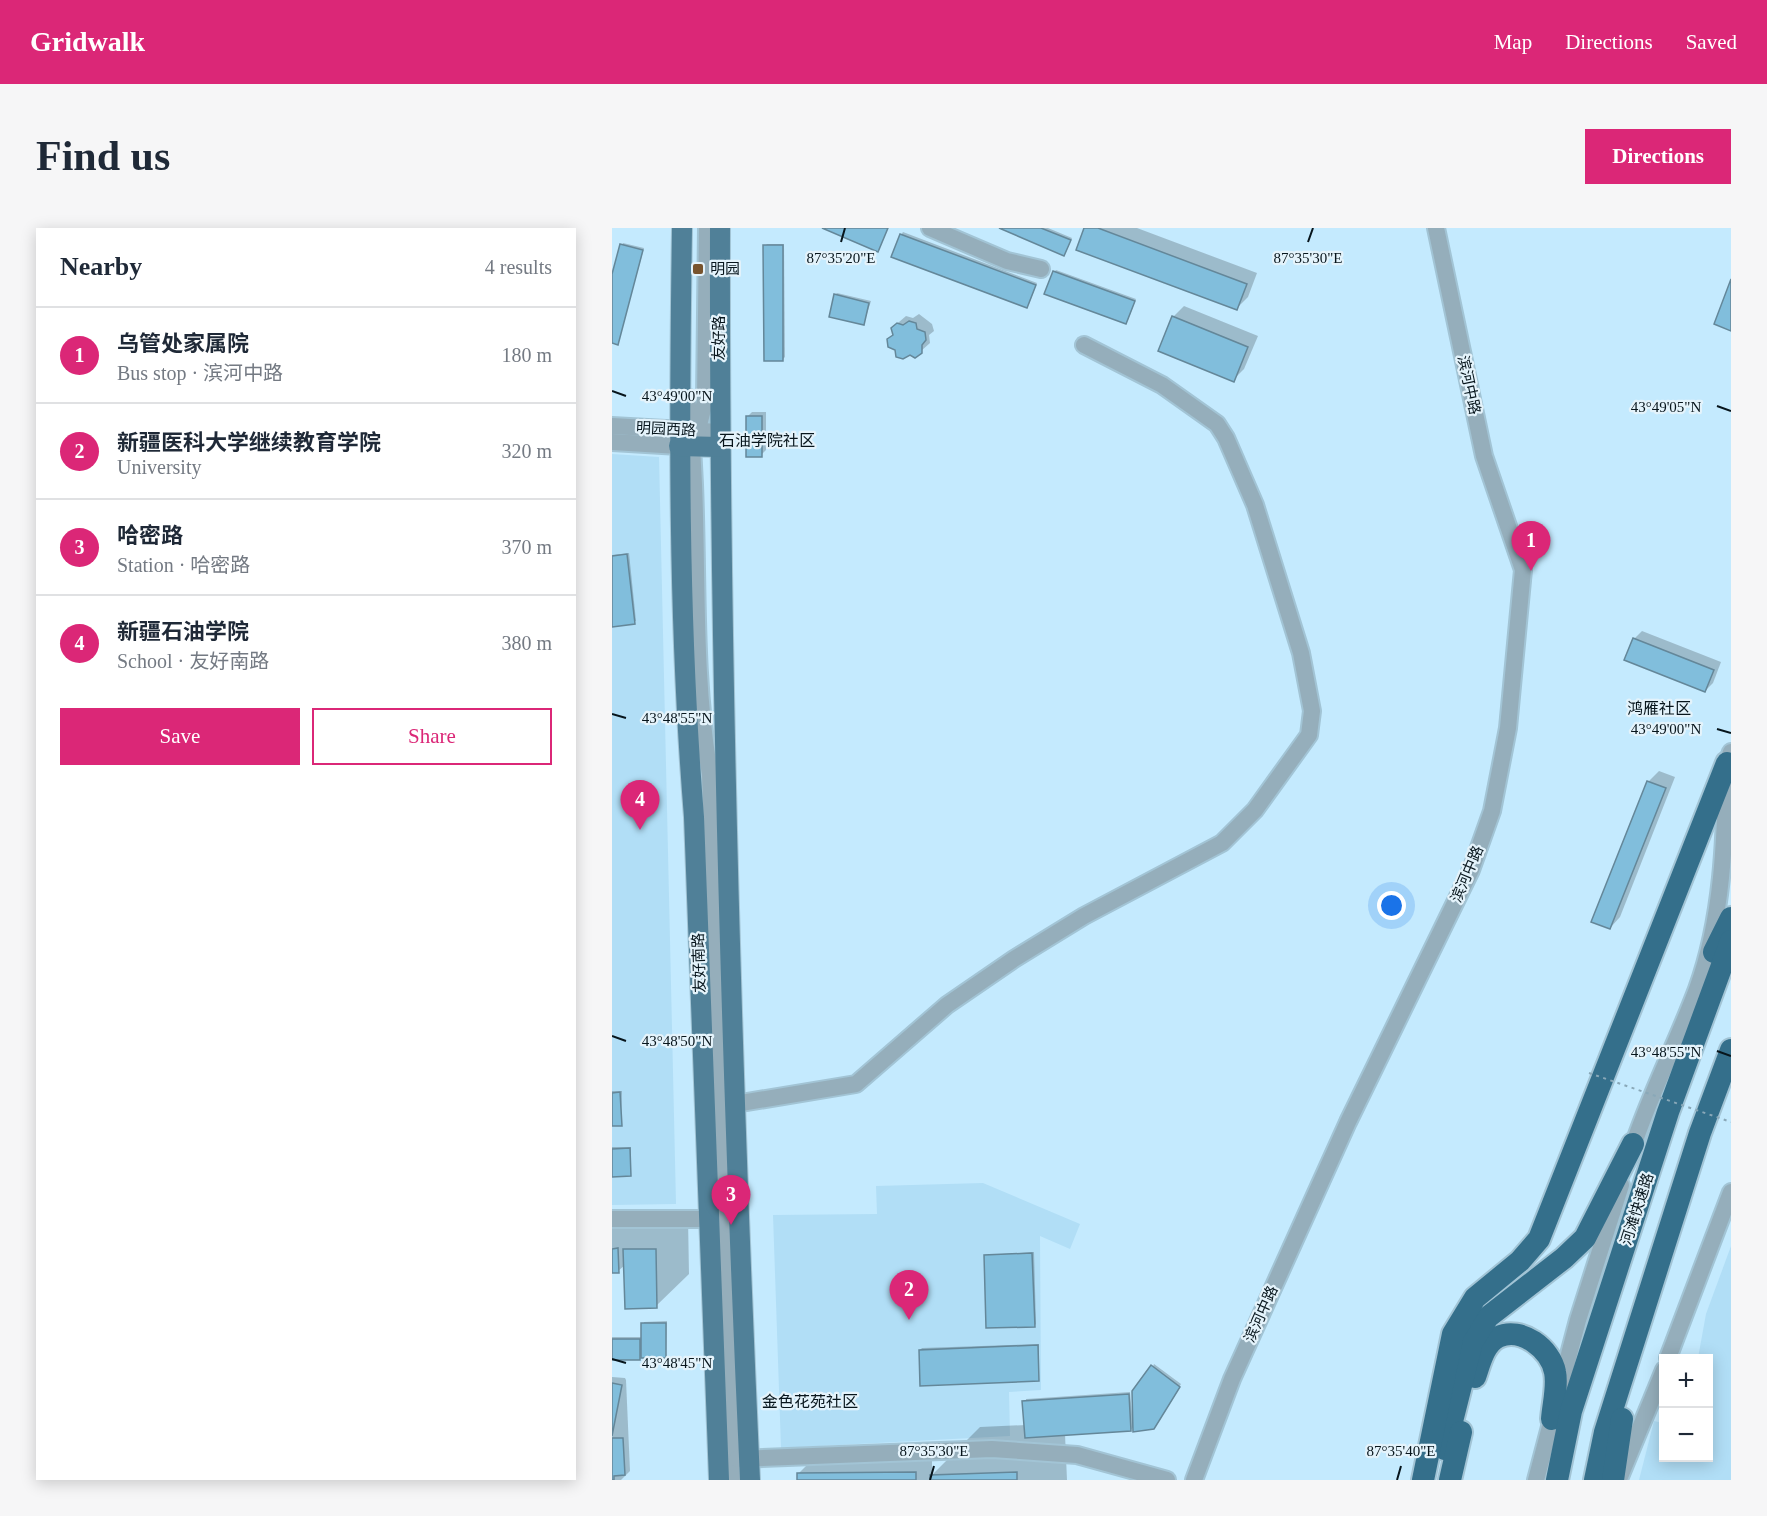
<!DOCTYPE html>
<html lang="en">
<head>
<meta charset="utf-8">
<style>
	body { margin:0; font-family:"Times New Roman","Noto Sans SC",serif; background:#f6f6f7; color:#1f2937 }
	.controls { position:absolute; right:18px; bottom:18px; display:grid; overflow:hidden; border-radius:0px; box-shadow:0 3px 15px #0003 }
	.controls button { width:54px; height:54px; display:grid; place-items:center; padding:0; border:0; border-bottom:2px solid #e0e1e3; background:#fff; color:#1f2937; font:30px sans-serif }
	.you { position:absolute; left:780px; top:678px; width:21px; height:21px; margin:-15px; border:4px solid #fff; border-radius:50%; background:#1a73e8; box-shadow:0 0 0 9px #1a73e833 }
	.badge { display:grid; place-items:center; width:39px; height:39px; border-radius:50%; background:#db2777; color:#fff; font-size:20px; font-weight:700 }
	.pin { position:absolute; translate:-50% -50px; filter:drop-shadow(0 2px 3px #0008) }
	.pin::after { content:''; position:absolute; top:32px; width:21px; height:18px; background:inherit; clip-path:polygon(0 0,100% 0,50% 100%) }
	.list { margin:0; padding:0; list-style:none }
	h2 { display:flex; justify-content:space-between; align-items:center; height:78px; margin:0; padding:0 24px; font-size:26px }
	h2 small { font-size:20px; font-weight:400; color:#747a83 }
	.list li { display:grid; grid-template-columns:39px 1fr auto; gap:18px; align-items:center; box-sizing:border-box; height:96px; padding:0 24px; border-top:2px solid #e0e1e3 }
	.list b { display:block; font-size:22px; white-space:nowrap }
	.list p { margin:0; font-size:20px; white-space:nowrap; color:#747a83 }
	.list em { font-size:20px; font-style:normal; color:#747a83 }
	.actions { display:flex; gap:12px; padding:18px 24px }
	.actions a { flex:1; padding:14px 0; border:2px solid #db2777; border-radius:0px; text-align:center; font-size:21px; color:#db2777 }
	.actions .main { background:#db2777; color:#fff }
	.map { position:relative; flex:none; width:1119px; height:1252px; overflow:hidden; border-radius:0px }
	header { display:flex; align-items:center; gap:36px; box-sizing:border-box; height:84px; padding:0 30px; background:#db2777; color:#fff }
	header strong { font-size:28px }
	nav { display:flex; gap:33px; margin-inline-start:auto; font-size:21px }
	.intro { display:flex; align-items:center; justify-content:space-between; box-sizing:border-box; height:144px; padding:0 36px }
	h1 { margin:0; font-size:42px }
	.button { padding:15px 27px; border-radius:0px; background:#db2777; color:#fff; font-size:21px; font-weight:700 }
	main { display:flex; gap:36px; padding:0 36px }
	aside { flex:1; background:#fff; border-radius:0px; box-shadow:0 3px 15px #0003 }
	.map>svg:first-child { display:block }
</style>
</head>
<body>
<header>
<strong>Gridwalk</strong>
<nav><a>Map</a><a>Directions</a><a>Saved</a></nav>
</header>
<div class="intro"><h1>Find us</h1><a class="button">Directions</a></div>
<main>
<aside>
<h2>Nearby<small>4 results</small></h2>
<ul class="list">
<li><span class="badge">1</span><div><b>乌管处家属院</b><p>Bus stop · 滨河中路</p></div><em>180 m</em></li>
<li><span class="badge">2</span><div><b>新疆医科大学继续教育学院</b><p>University</p></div><em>320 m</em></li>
<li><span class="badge">3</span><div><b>哈密路</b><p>Station · 哈密路</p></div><em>370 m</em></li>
<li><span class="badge">4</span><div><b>新疆石油学院</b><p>School · 友好南路</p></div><em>380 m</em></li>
</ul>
<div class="actions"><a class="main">Save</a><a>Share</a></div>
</aside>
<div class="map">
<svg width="1119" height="1252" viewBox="0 0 1119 1252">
	<rect width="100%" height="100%" fill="#c4eafe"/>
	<g fill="#b1def6">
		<path d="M0,226L47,229L64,976L0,977Z"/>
		<path d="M371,955L468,996L458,1021L428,1008L429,1162L397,1164L398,1208L169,1220L161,987L265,986L264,958Z"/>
		<path d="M1119,1018V1252H1027L1042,1193L1051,1195L1052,1230H1096V1130H1086L1094,1086Z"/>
	</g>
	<g fill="#0003">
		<path d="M391,0H436L460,10L454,24Z"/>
		<path d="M474,0H525L645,45L636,69L625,80Z"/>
		<path d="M291,4L425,55L417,76L415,78L289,7Z"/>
		<path d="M11,15L32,20L6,115L0,114V52Z"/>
		<path d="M155,16H172L173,129L171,131L153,18Z"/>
		<path d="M444,42L524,71L516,92L514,94L442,44Z"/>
		<path d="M225,65L259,73L252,95L223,67Z"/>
		<path d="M572,78L646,108L632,141L621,152L561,89Z"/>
		<path d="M307,86L320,96L322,103L317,107L318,115L309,123L282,106L280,100L294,88L301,90Z"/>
		<path d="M140,184H154V222L149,227L135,189Z"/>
		<path d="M17,325L24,393L0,397V327Z"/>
		<path d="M1030,403L1109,434L1101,455L1093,463L1022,411Z"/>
		<path d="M1047,543L1063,549L1008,689L998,700L1036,554Z"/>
		<path d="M0,863H10L9,896L0,897Z"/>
		<path d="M0,919H19V946L0,947Z"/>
		<path d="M76,989L77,1046L44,1078L13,1037L6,1043L0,1044V991Z"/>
		<path d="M422,1024L424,1096L422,1098L374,1027Z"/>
		<path d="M55,1093L54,1129L0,1130V1109H30L32,1094Z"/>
		<path d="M427,1116V1152L308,1122L310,1120Z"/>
		<path d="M542,1136L569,1156L544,1197L522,1198L519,1202L453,1206L455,1252H187V1245L203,1229L320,1228V1247L368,1199L414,1197V1171L518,1164L520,1186L522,1185Z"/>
		<path d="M0,1149L13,1150L14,1152L18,1243L9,1252H0Z"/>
	</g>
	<g fill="#81bedc" stroke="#648799" stroke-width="1.5">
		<path d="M210,0H276L266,24Z"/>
		<path d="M387,0H429L459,12L452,28Z"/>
		<path d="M472,0H486L635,56L625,82L464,22Z"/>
		<path d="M288,6L424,57L415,80L279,29Z"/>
		<path d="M8,16L31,22L6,117L0,115V46Z"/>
		<path d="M151,17H171V133H152Z"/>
		<path d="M441,43L523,73L514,96L432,66Z"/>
		<path d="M1119,51V103L1102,96Z"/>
		<path d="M222,66L257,75L252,97L217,89Z"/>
		<path d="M560,88L636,119L622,154L546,123Z"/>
		<path d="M297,93L304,95L305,101L313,104L314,112L310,117V125L303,130L298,127L291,131L284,129L283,122L276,119L275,111L281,107L279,100L285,95L291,97Z"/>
		<rect x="134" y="188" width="16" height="41"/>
		<path d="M15,326L23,396L0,399V328Z"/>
		<path d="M1021,410L1102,442L1093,464L1012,432Z"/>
		<path d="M1035,553L1054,560L998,701L979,694Z"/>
		<path d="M8,864L10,898H0V865Z"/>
		<path d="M18,920L19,948L0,949V921Z"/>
		<path d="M6,1020L7,1045H0V1021Z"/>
		<path d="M11,1021H44L45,1080L13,1081Z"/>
		<path d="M420,1025L423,1099L374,1100L372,1027Z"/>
		<rect x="29" y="1095" width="25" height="35"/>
		<rect x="0" y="1111" width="28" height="21"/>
		<path d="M426,1117L427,1153L308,1158L307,1122Z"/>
		<path d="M539,1137L568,1159L542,1201L521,1204L520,1163Z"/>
		<path d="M0,1155L10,1157L0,1208Z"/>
		<path d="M517,1166L519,1203L413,1210L410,1173Z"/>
		<path d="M0,1210H11L13,1247L2,1248V1252H0Z"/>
		<path d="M304,1244V1252H185V1245Z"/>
		<path d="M405,1244V1252H318V1247Z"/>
	</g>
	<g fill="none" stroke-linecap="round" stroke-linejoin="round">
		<defs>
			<g id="minor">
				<path d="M318,0L395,33L429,41"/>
				<path d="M75,169C91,294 76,421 98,546L120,1252"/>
				<path d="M0,198L107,204"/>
				<path d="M84,209L93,173L95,0"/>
				<path d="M0,214L67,218"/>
				<path d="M123,876L244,856L335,777L402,731L472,688L610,615L643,582L697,507L700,483L689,425L643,277L614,210L605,196L550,157L472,117"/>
				<path d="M1018,927C1036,870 1064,817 1085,761C1111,690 1113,610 1115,535L1119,524"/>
				<path d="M0,991H110"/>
				<path d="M1056,1130L1119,964"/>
				<path d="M125,1231L380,1221L465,1227L555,1252"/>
				<path d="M1007,1251L1052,1142"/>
				<path d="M582,1252L620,1151L736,894L859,642L880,583L896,500L911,342L872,228L824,0"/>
				<path d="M924,1252L966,1092L1009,957"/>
			</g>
			<g id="major">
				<path d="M70,0C67,196 66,393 82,589L107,1252"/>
				<path d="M108,0C107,417 119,835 138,1252"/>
				<path d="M67,218L107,219"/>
			</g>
			<g id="highway">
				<path d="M1102,724L1119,690"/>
				<path d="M863,1149C868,1135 872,1116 886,1109C909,1098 939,1121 943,1144C946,1158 941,1177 940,1191"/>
				<path d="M833,1221L860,1114L876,1089L952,1030L973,1010L1021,916"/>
				<path d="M811,1252L841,1106L863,1070L908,1033L927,1011L1115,535"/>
				<path d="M838,1252L849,1204"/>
				<path d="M945,1252L959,1183L1056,884L1119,713"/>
				<path d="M983,1252L993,1204L1088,905L1119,822"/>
				<path d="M1001,1252L1010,1191"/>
			</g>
		</defs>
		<use href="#minor" stroke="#a2c4d5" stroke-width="20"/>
		<use href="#major" stroke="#a2c4d5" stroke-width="22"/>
		<use href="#highway" stroke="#a2c4d5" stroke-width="26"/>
		<use href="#minor" stroke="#95aebb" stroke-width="16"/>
		<use href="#major" stroke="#508098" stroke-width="20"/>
		<use href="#highway" stroke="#346f8b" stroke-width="22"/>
		<path stroke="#89a8b8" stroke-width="2" stroke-dasharray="3 4.5" stroke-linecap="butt" d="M977,845L1119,894"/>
	</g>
	<path fill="none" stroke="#07151c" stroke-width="2" d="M229,14L233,0M696,14L701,0M0,163L14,168M1105,178L1119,183M0,486L14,490M1105,501L1119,505M0,808L14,813M1105,823L1119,828M0,1131L14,1135M318,1252L322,1238M785,1252L789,1238"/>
	<rect fill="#78542e" stroke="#e4f3fb" stroke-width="2" x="80" y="35" width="12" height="12" rx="3"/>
	<g text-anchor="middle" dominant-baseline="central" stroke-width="4.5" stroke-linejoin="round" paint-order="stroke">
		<g font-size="15" fill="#07151c" stroke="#e4f3fb" text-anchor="start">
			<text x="98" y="41">明园</text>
		</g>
		<g font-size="15" fill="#07151c" stroke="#e4f3fb">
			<text transform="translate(107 110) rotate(-90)">友好路</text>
			<text transform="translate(857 157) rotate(78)">滨河中路</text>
			<text transform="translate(54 201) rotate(3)">明园西路</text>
			<text transform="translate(855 646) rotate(-67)">滨河中路</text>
			<text transform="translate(87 735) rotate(-92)">友好南路</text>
			<text transform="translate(1025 981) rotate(-72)">河滩快速路</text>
			<text transform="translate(649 1086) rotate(-66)">滨河中路</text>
		</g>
		<g font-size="16" fill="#07151c" stroke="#e4f3fb">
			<text x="155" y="212">石油学院社区</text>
			<text x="1047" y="480">鸿雁社区</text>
			<text x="198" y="1173">金色花苑社区</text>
		</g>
	</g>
	<g font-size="15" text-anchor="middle" fill="#07151c" stroke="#e4f3fb" stroke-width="4.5" stroke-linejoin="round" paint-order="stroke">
		<text x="229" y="35">87°35'20"E</text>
		<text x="696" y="35">87°35'30"E</text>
		<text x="65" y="173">43°49'00"N</text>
		<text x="1054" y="184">43°49'05"N</text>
		<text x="65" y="495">43°48'55"N</text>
		<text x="1054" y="506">43°49'00"N</text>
		<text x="65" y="818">43°48'50"N</text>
		<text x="1054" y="829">43°48'55"N</text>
		<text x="65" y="1140">43°48'45"N</text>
		<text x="322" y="1228">87°35'30"E</text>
		<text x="789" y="1228">87°35'40"E</text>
	</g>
</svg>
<div class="controls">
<button>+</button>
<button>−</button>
</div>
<div class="you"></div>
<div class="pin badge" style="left:919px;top:343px">1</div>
<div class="pin badge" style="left:297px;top:1092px">2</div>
<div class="pin badge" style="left:119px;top:997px">3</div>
<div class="pin badge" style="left:28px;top:602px">4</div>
</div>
</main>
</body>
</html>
